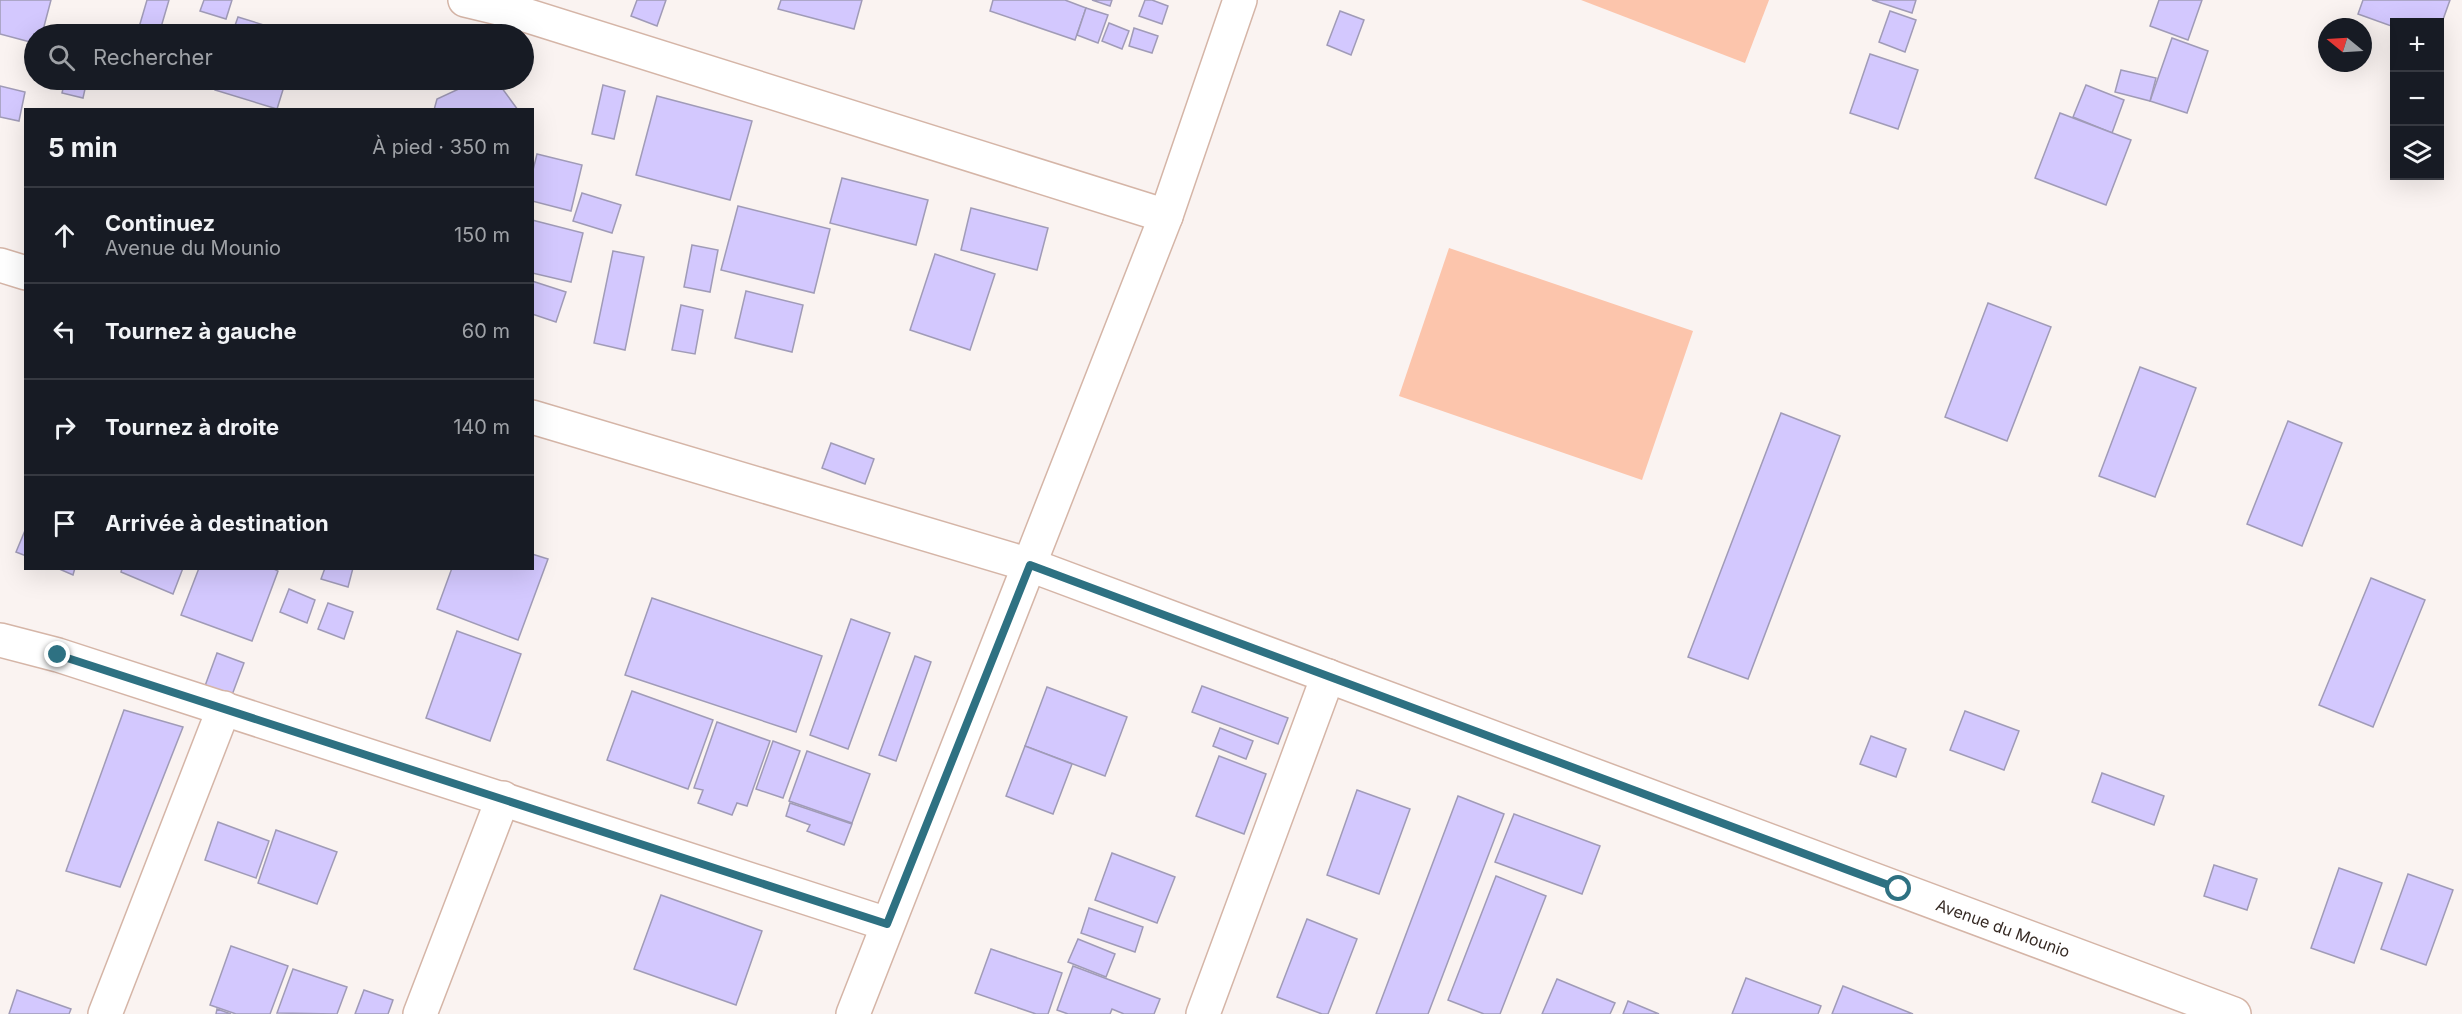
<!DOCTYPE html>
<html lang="fr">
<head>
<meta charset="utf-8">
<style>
	body { margin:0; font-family:Inter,sans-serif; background:#242831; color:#f1f3f6 }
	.controls { position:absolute; right:18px; top:18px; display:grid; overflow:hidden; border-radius:0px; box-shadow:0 6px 24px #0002 }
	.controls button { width:54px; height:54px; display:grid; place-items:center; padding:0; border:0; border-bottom:2px solid #363941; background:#171b24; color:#f1f3f6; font:30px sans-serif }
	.compass { position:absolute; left:2318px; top:18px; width:54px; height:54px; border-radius:50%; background:#171b24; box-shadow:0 6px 24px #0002; rotate:288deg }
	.stop { position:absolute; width:18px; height:18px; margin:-14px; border:4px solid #2e7182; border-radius:50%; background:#fff }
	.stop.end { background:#2e7182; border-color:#fff; box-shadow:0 2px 6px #0008 }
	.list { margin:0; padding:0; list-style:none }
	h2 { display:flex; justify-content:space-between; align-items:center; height:78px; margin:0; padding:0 24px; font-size:26px }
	h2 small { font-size:20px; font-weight:400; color:#9ea1a6 }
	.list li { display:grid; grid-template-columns:39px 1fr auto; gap:18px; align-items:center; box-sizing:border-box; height:96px; padding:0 24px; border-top:2px solid #363941 }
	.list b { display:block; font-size:22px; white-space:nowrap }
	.list p { margin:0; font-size:20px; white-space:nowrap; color:#9ea1a6 }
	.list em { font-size:20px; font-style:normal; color:#9ea1a6 }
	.icon { flex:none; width:33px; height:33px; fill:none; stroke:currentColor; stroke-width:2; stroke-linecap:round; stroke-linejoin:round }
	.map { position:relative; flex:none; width:2462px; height:1014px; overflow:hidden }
	.search { position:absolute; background:#171b24; box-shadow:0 6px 24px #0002; left:24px; top:24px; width:510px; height:66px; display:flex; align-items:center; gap:15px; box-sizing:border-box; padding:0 21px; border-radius:33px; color:#9ea1a6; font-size:22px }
	.panel { position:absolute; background:#171b24; box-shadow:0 6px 24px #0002; left:24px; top:108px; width:510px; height:462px; border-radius:0px }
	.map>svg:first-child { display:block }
</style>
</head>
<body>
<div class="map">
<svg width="2462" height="1014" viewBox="0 0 2462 1014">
	<rect width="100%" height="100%" fill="#faf3f1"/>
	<g fill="#fcc5ac">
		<path d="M1581,0H1769L1745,63Z"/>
		<path d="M1449,248L1693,331L1642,480L1399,396Z"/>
	</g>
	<g fill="#d3c8fe" stroke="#a09bb7" stroke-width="1.5">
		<path d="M0,0H51L42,34H34V43L0,34Z"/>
		<path d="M147,0H169L159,34H137Z"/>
		<path d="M204,0H232L226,19L200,11Z"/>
		<path d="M637,0H666L657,26L631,16Z"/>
		<path d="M781,0H862L854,29L778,9Z"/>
		<path d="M993,0H1065L1086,8L1075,40L990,11Z"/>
		<path d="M1092,0H1112L1110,6Z"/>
		<path d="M1145,0H1152L1168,6L1162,24L1139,16Z"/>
		<path d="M1872,0H1916L1912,13Z"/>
		<path d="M2159,0H2202L2188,40L2150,26Z"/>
		<path d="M2363,0H2450L2440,28V22H2394V27L2358,14Z"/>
		<path d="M1086,8L1108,15L1098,43L1077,35Z"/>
		<path d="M1340,11L1364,20L1351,55L1327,45Z"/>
		<path d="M1890,11L1916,20L1905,52L1879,42Z"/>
		<path d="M238,17L293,34H232Z"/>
		<path d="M1109,23L1129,31L1122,49L1102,41Z"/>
		<path d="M1134,28L1158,36L1152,53L1129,46Z"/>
		<path d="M2172,38L2208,51L2187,113L2150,101Z"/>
		<path d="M1870,54L1918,70L1898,129L1850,113Z"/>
		<path d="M2121,70L2156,78L2150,101L2115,92Z"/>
		<path d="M65,80H87L83,98L62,93Z"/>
		<path d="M218,80H286L277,109L215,90Z"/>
		<path d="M478,80H496L518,110H434L437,99Z"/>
		<path d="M603,85L625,91L614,139L592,134Z"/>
		<path d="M2086,85L2124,100L2112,133L2073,117Z"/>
		<path d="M0,86L25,92L19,121L0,117Z"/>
		<path d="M657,96L752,121L730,200L636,175Z"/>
		<path d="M2060,113L2131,140L2106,205L2035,178Z"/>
		<path d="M537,154L582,165L571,211L532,201V174Z"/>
		<path d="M842,178L928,200L916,245L830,223Z"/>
		<path d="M582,193L621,205L612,233L573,221Z"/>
		<path d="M738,206L830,229L814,293L721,270Z"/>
		<path d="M971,208L1048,228L1037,270L961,250Z"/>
		<path d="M532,220L583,233L571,282L532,273Z"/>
		<path d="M692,245L718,250L710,292L684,287Z"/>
		<path d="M613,251L644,257L625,350L594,343Z"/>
		<path d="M935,254L995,274L970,350L910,330Z"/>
		<path d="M532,281L566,292L556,322L532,314Z"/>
		<path d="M746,291L803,305L792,352L735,338Z"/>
		<path d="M1988,303L2051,327L2007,441L1945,417Z"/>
		<path d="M681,305L703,310L695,354L672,350Z"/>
		<path d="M2140,367L2196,388L2155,497L2099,476Z"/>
		<path d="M1781,413L1840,436L1748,679L1688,657Z"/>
		<path d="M2288,421L2342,443L2302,546L2247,524Z"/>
		<path d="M831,443L874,459L865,484L822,468Z"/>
		<path d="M26,528V556L16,552Z"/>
		<path d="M532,554L548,559L518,640L437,609L452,568H532Z"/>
		<path d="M57,568H75L73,575Z"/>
		<path d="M122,568H183L173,594L121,572Z"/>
		<path d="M199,568H272L278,571L252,641L181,615Z"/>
		<path d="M325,568H353L348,587L321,579Z"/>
		<path d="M2371,578L2425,600L2373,727L2319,705Z"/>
		<path d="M289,589L315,600L307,623L280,612Z"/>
		<path d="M652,598L822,656L796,732L625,675Z"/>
		<path d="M328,603L353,612L344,639L318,629Z"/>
		<path d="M851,619L890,633L848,749L810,735Z"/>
		<path d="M457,631L521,654L490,741L426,718Z"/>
		<path d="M217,653L244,663L232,695L205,686Z"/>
		<path d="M915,656L931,662L896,761L879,755Z"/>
		<path d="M1202,686L1288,718L1278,744L1192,712Z"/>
		<path d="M1047,687L1127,717L1105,776L1025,746Z"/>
		<path d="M632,691L713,720L688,789L607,760Z"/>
		<path d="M124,710L183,727L120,887L66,871Z"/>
		<path d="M1965,711L2019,731L2004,770L1950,750Z"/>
		<path d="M717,722L770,741L747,806L737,803L732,815L698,803L703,790L694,788Z"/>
		<path d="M1220,728L1253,741L1246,759L1213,746Z"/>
		<path d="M1871,736L1906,749L1896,777L1860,764Z"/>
		<path d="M773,741L800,751L783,798L756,789Z"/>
		<path d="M1025,746L1072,764L1053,814L1006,796Z"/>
		<path d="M807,751L870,774L852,823L789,801Z"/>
		<path d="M1219,756L1266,774L1244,834L1196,816Z"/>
		<path d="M2102,773L2164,796L2154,825L2092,802Z"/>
		<path d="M1357,790L1410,809L1379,894L1327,875Z"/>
		<path d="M1458,796L1504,814L1428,1014H1376Z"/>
		<path d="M790,803L852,824L844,845L807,831L810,825L786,816Z"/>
		<path d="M1514,814L1600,846L1582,894L1495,862Z"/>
		<path d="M218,822L269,841L256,878L205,860Z"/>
		<path d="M276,830L337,852L317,904L258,883Z"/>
		<path d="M1112,853L1175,877L1157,923L1095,900Z"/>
		<path d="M2214,865L2257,879L2247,910L2204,896Z"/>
		<path d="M2339,868L2382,883L2354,963L2311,948Z"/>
		<path d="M2408,874L2453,890L2426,965L2381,949Z"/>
		<path d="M1496,876L1546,896L1500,1014H1484L1448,1000Z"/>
		<path d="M661,895L762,931L736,1005L634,969Z"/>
		<path d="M1089,908L1143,927L1135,952L1081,933Z"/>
		<path d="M1307,919L1357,939L1328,1014H1322L1277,997Z"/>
		<path d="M1078,939L1115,954L1106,977L1068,962Z"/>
		<path d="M231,946L288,966L270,1014H236L210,1005Z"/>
		<path d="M991,949L1062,973L1048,1014H1036L975,993Z"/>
		<path d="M1073,966L1160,999L1154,1014H1124L1112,1009L1110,1014H1068L1057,1010Z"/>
		<path d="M293,969L347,987L337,1014L277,1013Z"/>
		<path d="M1746,978L1821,1006L1818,1014H1732Z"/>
		<path d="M1557,979L1615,1003L1610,1014H1542Z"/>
		<path d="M1843,986L1913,1014H1832Z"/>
		<path d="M17,990L71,1009L69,1014H9Z"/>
		<path d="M364,990L393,1000L388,1014H355Z"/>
		<path d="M1628,1001L1659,1014H1623Z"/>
		<path d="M217,1009L231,1014H216Z"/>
	</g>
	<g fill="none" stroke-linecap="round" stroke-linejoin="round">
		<defs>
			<g id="minor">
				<path d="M465,0L519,13L1166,216"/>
				<path d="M0,265L26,273"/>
				<path d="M532,417L1030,565L2234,1014"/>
				<path d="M0,640L58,655L887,924"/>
				<path d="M105,1014L224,708"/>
				<path d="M420,1014L503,798"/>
				<path d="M853,1014L1166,216L1240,0"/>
				<path d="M1203,1014L1328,676"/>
			</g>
		</defs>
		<use href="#minor" stroke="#d5b5a7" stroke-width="36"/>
		<use href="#minor" stroke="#fff" stroke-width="33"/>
	</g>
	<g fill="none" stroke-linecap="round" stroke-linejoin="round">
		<path stroke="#2e7182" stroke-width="8" d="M58,655L887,924L1030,565L1899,889"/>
	</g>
	<g text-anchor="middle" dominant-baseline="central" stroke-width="5" stroke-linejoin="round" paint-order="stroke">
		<g font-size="16" fill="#342822" stroke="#fff">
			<text transform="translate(2003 928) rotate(20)">Avenue du Mounio</text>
		</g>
	</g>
</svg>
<div class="controls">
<button>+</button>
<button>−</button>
<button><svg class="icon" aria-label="layers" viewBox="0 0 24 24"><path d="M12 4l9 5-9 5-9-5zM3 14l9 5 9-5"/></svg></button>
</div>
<svg class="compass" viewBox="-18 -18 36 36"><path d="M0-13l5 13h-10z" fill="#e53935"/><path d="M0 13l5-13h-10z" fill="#9ea1a6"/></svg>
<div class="stop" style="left:1899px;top:889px"></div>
<div class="stop end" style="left:58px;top:655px"></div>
<div class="search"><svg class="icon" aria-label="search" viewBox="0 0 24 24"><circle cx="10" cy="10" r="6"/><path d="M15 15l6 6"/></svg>Rechercher</div>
<section class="panel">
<h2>5 min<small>À pied · 350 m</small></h2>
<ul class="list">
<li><svg class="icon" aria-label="ahead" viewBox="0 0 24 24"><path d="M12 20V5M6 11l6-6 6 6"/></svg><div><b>Continuez</b><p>Avenue du Mounio</p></div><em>150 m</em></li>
<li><svg class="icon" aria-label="left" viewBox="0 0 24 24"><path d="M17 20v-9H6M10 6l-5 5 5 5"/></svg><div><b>Tournez à gauche</b></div><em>60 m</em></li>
<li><svg class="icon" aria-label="right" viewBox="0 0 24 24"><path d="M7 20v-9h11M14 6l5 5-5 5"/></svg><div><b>Tournez à droite</b></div><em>140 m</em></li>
<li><svg class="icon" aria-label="arrive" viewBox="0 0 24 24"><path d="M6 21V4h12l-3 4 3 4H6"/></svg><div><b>Arrivée à destination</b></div></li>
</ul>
</section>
</div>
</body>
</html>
